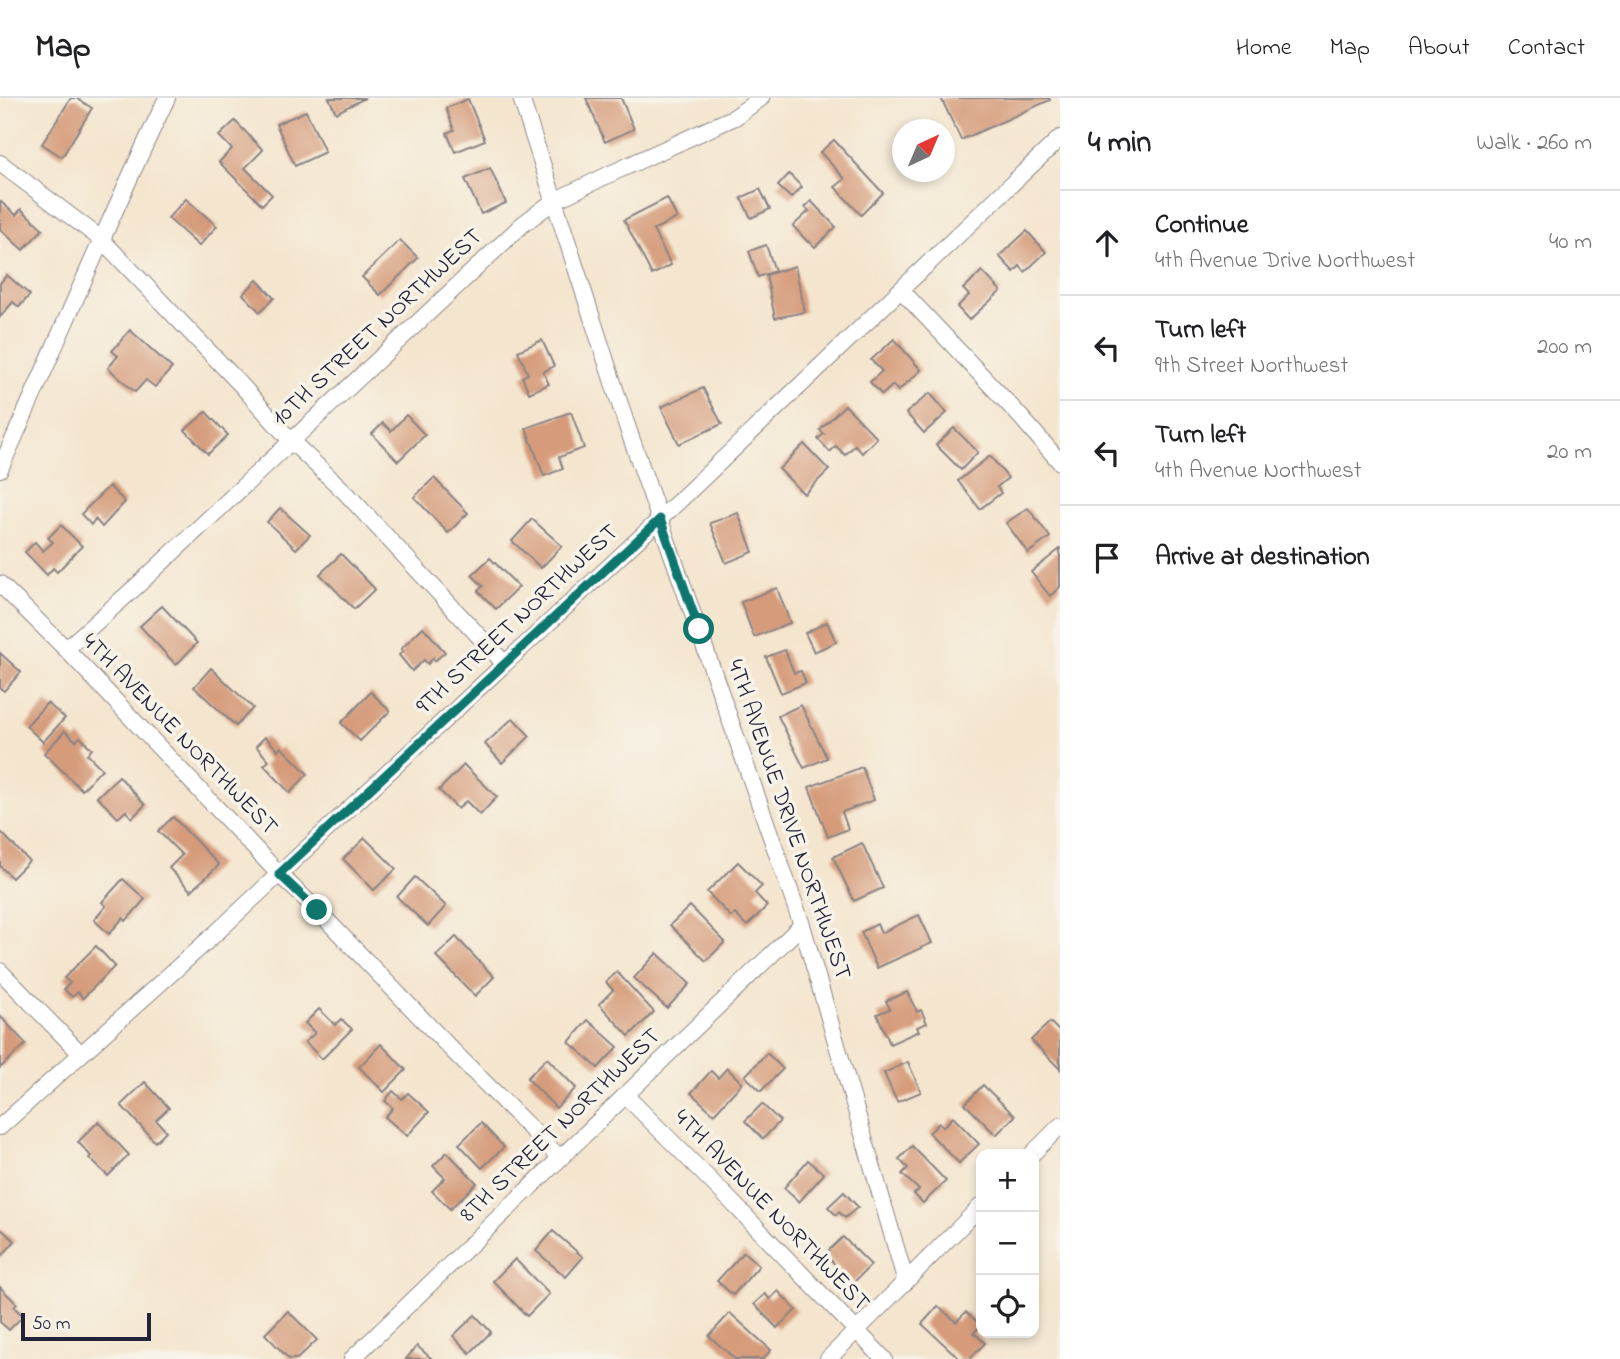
<!DOCTYPE html>
<html lang="en">
<head>
<meta charset="utf-8">
<style>
	body { margin:0; font-family:"Indie Flower",sans-serif; background:#f2f2f2; color:#202124 }
	.controls { position:absolute; right:21px; bottom:21px; display:grid; overflow:hidden; border-radius:14px; box-shadow:0 4px 10px #0003 }
	.controls button { width:63px; height:63px; display:grid; place-items:center; padding:0; border:0; border-bottom:2px solid #e0e0e0; background:#fff; color:#202124; font:35px sans-serif }
	.compass { position:absolute; left:892px; top:21px; width:63px; height:63px; border-radius:50%; background:#fff; box-shadow:0 4px 10px #0003; rotate:44deg }
	.scale { position:absolute; left:21px; bottom:18px; width:130px; box-sizing:border-box; padding-left:7px; border:4px solid #22223b; border-top:0; font-size:19px; line-height:24px; white-space:nowrap; color:#22223b; -webkit-text-stroke:5px #f7f3e8; paint-order:stroke }
	.stop { position:absolute; width:21px; height:21px; margin:-16px; border:5px solid #0f766e; border-radius:50%; background:#fff }
	.stop.end { background:#0f766e; border-color:#fff; box-shadow:0 2px 7px #0008 }
	.list { margin:0; padding:0; list-style:none }
	h2 { display:flex; justify-content:space-between; align-items:center; height:91px; margin:0; padding:0 28px; font-size:30px }
	h2 small { font-size:23px; font-weight:400; color:#757577 }
	.list li { display:grid; grid-template-columns:46px 1fr auto; gap:21px; align-items:center; box-sizing:border-box; height:105px; padding:0 28px; border-top:2px solid #e0e0e0 }
	.list b { display:block; font-size:26px; white-space:nowrap }
	.list p { margin:0; font-size:23px; white-space:nowrap; color:#757577 }
	.list em { font-size:23px; font-style:normal; color:#757577 }
	.icon { flex:none; width:38px; height:38px; fill:none; stroke:currentColor; stroke-width:2; stroke-linecap:round; stroke-linejoin:round }
	.map { position:relative; flex:none; width:1060px; height:1261px; overflow:hidden }
	header { display:flex; align-items:center; gap:42px; box-sizing:border-box; height:98px; padding:0 35px; background:#fff; border-bottom:2px solid #e0e0e0 }
	header strong { font-size:33px }
	nav { display:flex; gap:38px; margin-inline-start:auto; font-size:24px }
	main { display:flex }
	aside { flex:1; background:#fff }
	.map>svg:first-child { display:block }
</style>
</head>
<body>
<header>
<strong>Map</strong>
<nav><a>Home</a><a>Map</a><a>About</a><a>Contact</a></nav>
</header>
<main>
<div class="map">
<svg width="1060" height="1261" viewBox="0 0 1060 1261">
	<rect width="100%" height="100%" fill="#f7f3e8"/>
	<filter id="ink" filterUnits="userSpaceOnUse"><feTurbulence type="fractalNoise" baseFrequency=".0143" numOctaves="2"/><feDisplacementMap in="SourceGraphic" scale="14" xChannelSelector="R" yChannelSelector="G"/><feConvolveMatrix kernelMatrix="1 2 1 2 8 2 1 2 1" color-interpolation-filters="sRGB"/></filter>
	<filter id="wash" filterUnits="userSpaceOnUse"><feTurbulence type="fractalNoise" baseFrequency=".00686" numOctaves="4" result="noise"/><feDisplacementMap in="SourceGraphic" scale="28" xChannelSelector="R" yChannelSelector="G"/><feGaussianBlur stdDeviation="1.57" result="paint"/><feColorMatrix in="noise" values="0 0 0 0 0 0 0 0 0 0 0 0 0 0 0 0 0 1.4 0 .05"/><feComposite in="paint" operator="in"/></filter>
	<g filter="url(#wash)">
		<rect width="100%" height="100%" fill="#f4e5ce"/>
		<g id="blocks">
			<g fill="#d59b7a">
				<path d="M71,0H76L92,10L62,59L42,46Z"/>
				<path d="M329,0H365L336,15Z"/>
				<path d="M586,0H621L634,31L605,44Z"/>
				<path d="M941,0H1049L1050,2L961,42Z"/>
				<path d="M468,1L485,42L455,54L447,35L454,32L446,10Z"/>
				<path d="M306,13L325,54L295,68L276,26Z"/>
				<path d="M235,23L263,52L245,70L272,97L262,107L219,64L232,51L219,38Z"/>
				<path d="M834,42L883,95L861,117L835,89L845,81L820,54Z"/>
				<path d="M490,70L506,105L481,116L465,81Z"/>
				<path d="M789,76L802,89L791,100L778,88Z"/>
				<path d="M760,91L770,111L751,120L741,100Z"/>
				<path d="M667,100L677,120L653,132L671,167L652,177L624,122Z"/>
				<path d="M186,101L217,128L199,148L168,120Z"/>
				<path d="M0,103L16,117L21,111L43,131L23,152L0,131Z"/>
				<path d="M811,103L836,129L815,149L809,143L808,144L793,128L809,113L805,109Z"/>
				<path d="M1027,133L1046,154L1025,174L1020,168L1014,174L999,158Z"/>
				<path d="M400,142L418,160L380,197L362,179Z"/>
				<path d="M766,147L775,173L758,179L749,153Z"/>
				<path d="M795,168L805,214L775,220L766,177Z"/>
				<path d="M982,173L1001,193L969,222L957,209L969,197L963,191Z"/>
				<path d="M7,177L30,197L19,209L13,204L0,219V185Z"/>
				<path d="M257,182L274,200L260,214L243,196Z"/>
				<path d="M130,232L172,270L155,289L146,282L135,294L108,270L118,258L112,253Z"/>
				<path d="M894,241L921,272L898,293L893,287L882,297L870,284L882,273L871,262Z"/>
				<path d="M542,242L554,268L543,274L549,286L529,295L522,279L528,276L518,253Z"/>
				<path d="M703,290L722,326L679,346L661,309Z"/>
				<path d="M930,295L947,315L924,335L906,315Z"/>
				<path d="M845,307L877,340L862,355L855,347L845,357L836,348L830,354L818,341L824,336L820,332Z"/>
				<path d="M206,314L228,337L208,356L185,332Z"/>
				<path d="M571,314L584,350L559,359L563,371L544,378L526,330Z"/>
				<path d="M406,317L425,337L398,363L372,336L383,325L391,333Z"/>
				<path d="M954,330L978,354L961,372L936,347Z"/>
				<path d="M804,346L829,372L804,396L779,371Z"/>
				<path d="M990,358L1008,380L997,389L1001,395L980,411L958,383Z"/>
				<path d="M434,380L468,415L448,435L414,399Z"/>
				<path d="M109,388L125,404L102,429L95,421L91,427L81,416Z"/>
				<path d="M280,410L310,437L296,451L267,424Z"/>
				<path d="M1028,410L1050,439L1028,455L1006,425Z"/>
				<path d="M738,415L753,454L726,465L710,425Z"/>
				<path d="M532,421L562,448L541,470L512,443Z"/>
				<path d="M61,427L82,448L57,474L53,470L47,477L25,454L35,444L43,453L53,444L48,440Z"/>
				<path d="M1060,451V489L1050,498L1031,474Z"/>
				<path d="M341,456L375,491L354,511L320,476Z"/>
				<path d="M490,460L519,489L496,511L478,493L483,488L472,477Z"/>
				<path d="M777,490L790,525L754,539L741,504Z"/>
				<path d="M162,508L197,545L176,567L140,528Z"/>
				<path d="M827,524L836,544L814,554L805,535Z"/>
				<path d="M423,529L445,554L435,563L433,560L428,566L424,562L412,573L399,557L403,553L401,551Z"/>
				<path d="M785,552L794,575L801,573L806,585L781,595L766,559Z"/>
				<path d="M0,555L21,574L4,593L0,590Z"/>
				<path d="M211,570L253,610L236,628L194,589Z"/>
				<path d="M371,594L390,613L360,643L341,625Z"/>
				<path d="M47,605L65,620L43,644L26,628Z"/>
				<path d="M801,607L827,660L804,670L778,618Z"/>
				<path d="M513,620L530,638L502,665L485,646Z"/>
				<path d="M65,633L76,643L80,639L92,651L87,656L102,671L82,692L44,655Z"/>
				<path d="M265,639L278,652L281,649L308,676L290,695L264,667L269,663L256,648Z"/>
				<path d="M464,667L497,699L480,717L466,703L458,711L439,692Z"/>
				<path d="M862,669L874,702L842,714L848,731L828,739L809,689Z"/>
				<path d="M119,678L145,707L132,720L126,713L118,720L97,699Z"/>
				<path d="M173,719L219,767L191,793L169,770L182,757L158,733Z"/>
				<path d="M0,733L29,763L12,780L0,768Z"/>
				<path d="M365,740L396,771L374,792L343,761Z"/>
				<path d="M862,745L883,790L854,803L833,759Z"/>
				<path d="M738,764L762,788L755,795L767,808L747,828L735,816L731,819L707,794Z"/>
				<path d="M415,779L446,808L428,828L397,799Z"/>
				<path d="M123,781L145,801L126,823L123,820L109,836L94,822L106,808L102,804Z"/>
				<path d="M690,808L725,844L706,863L670,827Z"/>
				<path d="M919,817L932,845L877,870L861,834L877,826L881,835Z"/>
				<path d="M456,839L494,879L475,898L436,858Z"/>
				<path d="M96,848L115,868L83,900L78,894L72,899L64,891L70,885L64,880Z"/>
				<path d="M657,855L690,886L667,910L634,880Z"/>
				<path d="M617,874L654,914L629,938L599,906L613,892L606,884Z"/>
				<path d="M907,894L917,914L921,912L927,925L917,929L919,933L890,946L877,916L890,911L886,903Z"/>
				<path d="M319,911L335,927L341,921L352,931L322,961L305,944L315,935L305,925Z"/>
				<path d="M0,918L26,946L0,970Z"/>
				<path d="M588,922L618,949L598,970L569,944Z"/>
				<path d="M1050,924L1060,934V971L1031,942Z"/>
				<path d="M381,946L406,972L384,994L359,969Z"/>
				<path d="M767,955L783,971L761,993L745,978Z"/>
				<path d="M547,960L576,990L556,1010L527,980Z"/>
				<path d="M908,964L921,994L897,1004L884,975Z"/>
				<path d="M727,970L742,985L714,1016L691,995L711,973L718,980Z"/>
				<path d="M145,984L169,1010L156,1022L166,1033L155,1044L121,1007Z"/>
				<path d="M983,987L1015,1018L996,1037L965,1006Z"/>
				<path d="M393,993L402,1001L408,995L429,1014L407,1038L385,1019L393,1010L385,1003Z"/>
				<path d="M762,1006L780,1023L763,1041L745,1023Z"/>
				<path d="M953,1019L979,1046L959,1065L929,1035L939,1025L943,1029Z"/>
				<path d="M98,1024L129,1057L108,1078L89,1060L91,1058L78,1044Z"/>
				<path d="M481,1025L504,1049L482,1070L459,1046Z"/>
				<path d="M912,1048L946,1083L923,1105L914,1096L919,1092L902,1076L908,1070L899,1061Z"/>
				<path d="M447,1054L477,1085L450,1111L432,1093L445,1080L433,1068Z"/>
				<path d="M808,1062L824,1076L799,1104L784,1090Z"/>
				<path d="M844,1094L858,1109L845,1120L839,1114L836,1117L828,1109Z"/>
				<path d="M1,1131L15,1143L0,1160V1133Z"/>
				<path d="M553,1133L583,1159L566,1179L536,1153Z"/>
				<path d="M843,1139L871,1167L853,1185L825,1156Z"/>
				<path d="M744,1154L759,1168L733,1197L717,1183Z"/>
				<path d="M515,1161L549,1196L527,1218L493,1183Z"/>
				<path d="M0,1189L17,1206L14,1209L23,1218L9,1232L0,1224Z"/>
				<path d="M778,1193L796,1212L777,1230L754,1206L765,1196L770,1201Z"/>
				<path d="M938,1208L956,1224L966,1214L981,1227L974,1235L985,1245L970,1261H960L922,1226Z"/>
				<path d="M288,1213L317,1242L297,1261H289L265,1236Z"/>
				<path d="M730,1215L771,1252L763,1261H735L709,1238Z"/>
				<path d="M475,1217L491,1234L470,1255L453,1238Z"/>
				<path d="M417,1248L432,1261H406Z"/>
			</g>
		</g>
	</g>
	<g filter="url(#ink)">
		<use href="#blocks" fill-opacity="0" stroke="#8b8484" stroke-width="2"/>
		<g fill="none" stroke-linecap="round" stroke-linejoin="round">
			<defs>
				<g id="street">
					<path d="M521,0L627,328L802,827L906,1184"/>
					<path d="M0,65L101,141L242,288L291,343L346,395L504,565"/>
					<path d="M901,192L1018,316L1060,364"/>
					<path d="M0,371C56,248 108,122 167,0"/>
					<path d="M0,486L66,551L279,776L317,812L452,952L560,1060"/>
					<path d="M66,551L139,486L523,126L554,103L610,76L735,19L761,0"/>
					<path d="M0,873L81,956"/>
					<path d="M625,997L725,1097L884,1261"/>
					<path d="M0,1029L216,835L660,421L1060,40"/>
					<path d="M1032,1056L1060,1028"/>
					<path d="M352,1261L802,827"/>
					<path d="M828,1261L981,1108"/>
				</g>
			</defs>
			<use href="#street" stroke="#8b8484" stroke-width="18"/>
			<use href="#street" stroke="#fff" stroke-width="16"/>
		</g>
	</g>
	<g fill="none" stroke-linecap="round" stroke-linejoin="round" filter="url(#ink)">
		<path stroke="#0f766e" stroke-width="9" d="M317,812L279,776L660,421L699,531"/>
	</g>
	<g text-anchor="middle" dominant-baseline="central" stroke-width="7" stroke-linejoin="round" paint-order="stroke">
		<g font-size="24" fill="#22223b" stroke="#f7f3e8">
			<text transform="translate(378 230) rotate(-43)">10TH STREET NORTHWEST</text>
			<text transform="translate(518 522) rotate(-43)">9TH STREET NORTHWEST</text>
			<text transform="translate(179 637) rotate(46)">4TH AVENUE NORTHWEST</text>
			<text transform="translate(788 722) rotate(71)">4TH AVENUE DRIVE NORTHWEST</text>
			<text transform="translate(561 1028) rotate(-44)">8TH STREET NORTHWEST</text>
			<text transform="translate(771 1113) rotate(46)">4TH AVENUE NORTHWEST</text>
		</g>
	</g>
</svg>
<div class="controls">
<button>+</button>
<button>−</button>
<button><svg class="icon" aria-label="locate" viewBox="0 0 24 24"><circle cx="12" cy="12" r="6"/><path d="M12 2v4M12 18v4M2 12h4M18 12h4"/></svg></button>
</div>
<svg class="compass" viewBox="-18 -18 36 36"><path d="M0-13l5 13h-10z" fill="#e53935"/><path d="M0 13l5-13h-10z" fill="#757577"/></svg>
<div class="scale">50 m</div>
<div class="stop" style="left:699px;top:531px"></div>
<div class="stop end" style="left:317px;top:812px"></div>
</div>
<aside>
<h2>4 min<small>Walk · 260 m</small></h2>
<ul class="list">
<li><svg class="icon" aria-label="ahead" viewBox="0 0 24 24"><path d="M12 20V5M6 11l6-6 6 6"/></svg><div><b>Continue</b><p>4th Avenue Drive Northwest</p></div><em>40 m</em></li>
<li><svg class="icon" aria-label="left" viewBox="0 0 24 24"><path d="M17 20v-9H6M10 6l-5 5 5 5"/></svg><div><b>Turn left</b><p>9th Street Northwest</p></div><em>200 m</em></li>
<li><svg class="icon" aria-label="left" viewBox="0 0 24 24"><path d="M17 20v-9H6M10 6l-5 5 5 5"/></svg><div><b>Turn left</b><p>4th Avenue Northwest</p></div><em>20 m</em></li>
<li><svg class="icon" aria-label="arrive" viewBox="0 0 24 24"><path d="M6 21V4h12l-3 4 3 4H6"/></svg><div><b>Arrive at destination</b></div></li>
</ul>
</aside>
</main>
</body>
</html>
